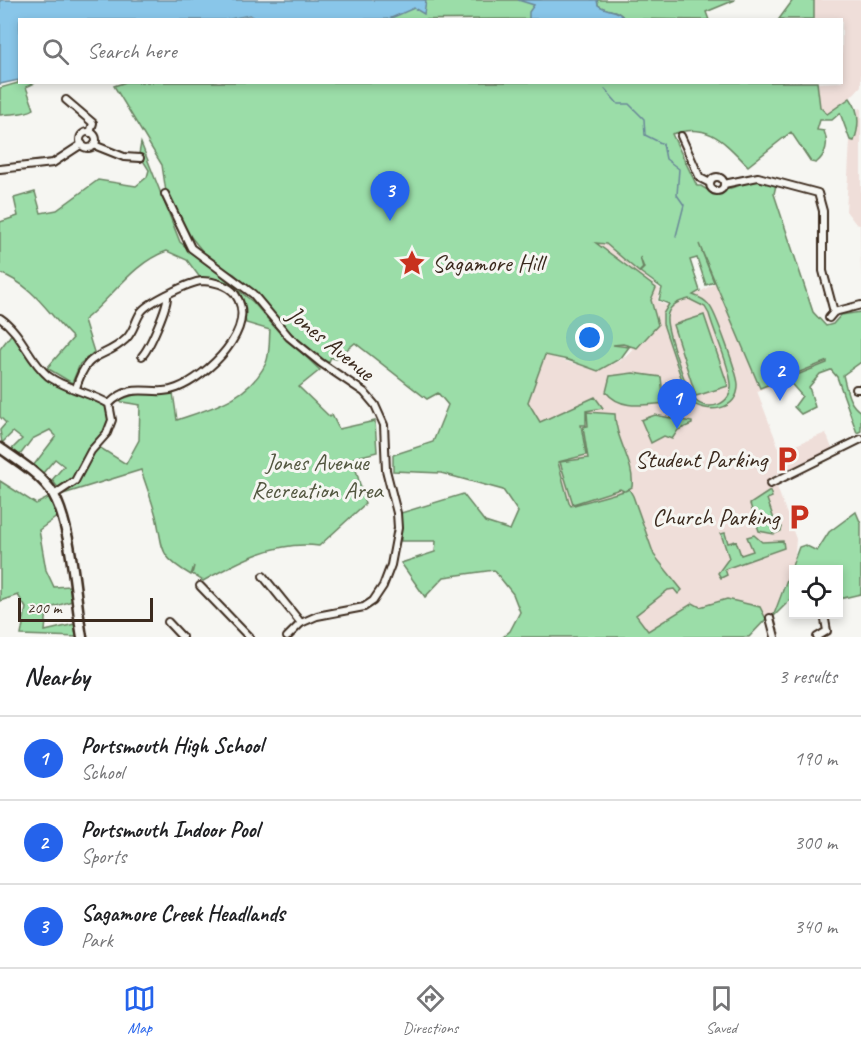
<!DOCTYPE html>
<html lang="en">
<head>
<meta charset="utf-8">
<style>
	body { margin:0; font-family:Caveat,sans-serif; background:#f6f6f6; color:#202124 }
	.controls { position:absolute; right:18px; bottom:18px; display:grid; overflow:hidden; border-radius:0px; box-shadow:0 3px 9px #0003 }
	.controls button { width:54px; height:54px; display:grid; place-items:center; padding:0; border:0; border-bottom:2px solid #e0e0e0; background:#fff; color:#202124; font:30px sans-serif }
	.scale { position:absolute; left:18px; bottom:15px; width:135px; box-sizing:border-box; padding-left:6px; border:3px solid #3b2a1e; border-top:0; font-size:16px; line-height:21px; white-space:nowrap; color:#3b2a1e; -webkit-text-stroke:4px #f6f6f2; paint-order:stroke }
	.you { position:absolute; left:590px; top:338px; width:21px; height:21px; margin:-15px; border:4px solid #fff; border-radius:50%; background:#1a73e8; box-shadow:0 0 0 9px #1a73e833 }
	.badge { display:grid; place-items:center; width:39px; height:39px; border-radius:50%; background:#2563eb; color:#fff; font-size:20px; font-weight:700 }
	.pin { position:absolute; translate:-50% -50px; filter:drop-shadow(0 2px 3px #0008) }
	.pin::after { content:''; position:absolute; top:32px; width:21px; height:18px; background:inherit; clip-path:polygon(0 0,100% 0,50% 100%) }
	.list { margin:0; padding:0; list-style:none }
	h2 { display:flex; justify-content:space-between; align-items:center; height:78px; margin:0; padding:0 24px; font-size:26px }
	h2 small { font-size:20px; font-weight:400; color:#757577 }
	.list li { display:grid; grid-template-columns:39px 1fr auto; gap:18px; align-items:center; box-sizing:border-box; height:84px; padding:0 24px; border-top:2px solid #e0e0e0 }
	.list b { display:block; font-size:22px; white-space:nowrap }
	.list p { margin:0; font-size:20px; white-space:nowrap; color:#757577 }
	.list em { font-size:20px; font-style:normal; color:#757577 }
	.icon { flex:none; width:33px; height:33px; fill:none; stroke:currentColor; stroke-width:2; stroke-linecap:round; stroke-linejoin:round }
	.map { position:relative; flex:none; width:861px; height:637px; overflow:hidden }
	.search { position:absolute; background:#fff; box-shadow:0 3px 9px #0003; left:18px; right:18px; top:18px; height:66px; display:flex; align-items:center; gap:15px; box-sizing:border-box; padding:0 21px; border-radius:0px; color:#757577; font-size:22px }
	.sheet { height:330px; background:#fff }
	nav { display:flex; justify-content:space-around; align-items:center; box-sizing:border-box; height:84px; border-top:2px solid #e0e0e0; background:#fff; font-size:16px; color:#757577 }
	nav a { display:grid; justify-items:center; gap:3px }
	nav .on { color:#2563eb }
	.map>svg:first-child { display:block }
</style>
</head>
<body>
<div class="map">
<svg width="861" height="637" viewBox="0 0 861 637">
	<rect width="100%" height="100%" fill="#f6f6f2"/>
	<filter id="ink" filterUnits="userSpaceOnUse"><feTurbulence type="fractalNoise" baseFrequency=".0167" numOctaves="2"/><feDisplacementMap in="SourceGraphic" scale="12" xChannelSelector="R" yChannelSelector="G"/><feConvolveMatrix kernelMatrix="1 2 1 2 8 2 1 2 1" color-interpolation-filters="sRGB"/></filter>
	<g filter="url(#ink)">
		<g fill="#efded9">
			<path d="M814,0H861V86L850,98L827,114L820,107L817,83L842,82V20H814Z"/>
			<path d="M861,108V277L860,225L856,224L846,211L850,140H854L857,132L858,109Z"/>
			<path d="M771,220L788,253L828,363L757,391L780,451L826,433L833,451L773,476L796,539L794,567L783,586L773,617L649,634L570,507L558,458L586,454L583,426L587,422V411L584,404L540,422L528,402L545,355L595,370L620,361L633,349L623,346L593,347L584,323L558,303L595,242L606,245L660,289L657,301L666,305L676,296L695,295L715,283L698,241Z"/>
		</g>
		<g fill="#9bdda8" stroke="#6b8463" stroke-width="1.5" fill-rule="evenodd">
			<path d="M424,0H541L532,19L388,20L390,15Z"/>
			<path d="M597,0H735L706,12L709,20L624,19C619,8 606,12 598,5Z"/>
			<path d="M793,0H814V19H779Z"/>
			<path d="M19,76L20,82L35,83L26,87L34,109C26,115 11,113 0,115V88L18,83Z"/>
			<path d="M126,82H817L820,107L827,114L850,98C860,111 860,125 854,141L850,140L840,113L832,120H820L817,130L824,131C829,143 826,155 816,163L811,162L791,132L748,166C724,142 709,122 672,134L697,186H701L714,194L754,180L776,185L774,194L813,312L826,326L833,324L841,315L861,312V362L843,375C847,390 848,404 861,412V431L857,433L837,377L831,370L820,374L809,387L815,407L801,414L794,407L802,396L787,379L827,363V361L760,388L699,244L714,282L706,285L697,258L690,260L700,291L693,295C699,297 705,300 709,305C716,313 737,373 738,384C739,412 706,414 689,401L663,324V314L669,304L659,300L662,288L640,272L644,268L640,257L643,268L639,272L606,244L596,243L656,288L651,300L658,325L637,348L623,344L613,345L629,347L621,358L598,371L568,360L545,355L528,402L540,422L595,397L603,408L586,411V425H581L586,455L558,462L569,503L571,506L624,491L620,489L573,504L560,462L588,458L583,427L588,426L587,412L615,414C615,439 635,463 632,487L625,491L629,489L633,496L654,555L682,590L678,594L674,589L668,590L636,615L648,631L693,603L700,607L727,599L760,607L766,619L749,637H503L510,631L520,612L513,594L494,570L444,577L425,597L401,563L435,552L436,541H401V513L463,494L485,522L510,530L518,512L503,490L441,473L393,471V455L433,442L448,405L438,393L427,399L355,343L335,359L331,357L328,364L283,328L258,294L234,274L212,263L191,237L166,192L162,165L114,86ZM689,299L705,307L709,314C715,335 729,364 731,384C733,404 708,413 695,400C687,392 666,330 667,318C668,306 678,301 689,299Z"/>
			<path d="M141,143L180,242L253,302L278,331L320,370L299,387L330,417L332,415L339,429L375,421L377,452L353,458L365,504L319,546C277,540 239,561 203,581L192,574L194,566L191,575C157,555 164,550 156,516C152,501 146,485 141,470L63,494L73,481L59,489L52,480L64,466L55,459L43,473L33,466L56,436L50,430L32,439L20,455L12,449L22,439L13,432L2,443L0,430L6,423L0,417V349L13,332L42,376L49,381L76,390L106,407C117,430 87,460 75,478L99,447L126,464L139,440L140,405L116,401L140,393H173L177,420C211,408 249,399 266,363C270,354 269,340 270,330L246,323C239,287 238,284 201,279L187,260L167,251C132,263 112,298 84,320L94,352L80,364L72,383L47,368L73,338C47,313 36,287 0,273V222L18,216L14,198L35,192L41,213L57,210L98,180L136,186L147,177L149,170L139,154Z"/>
			<path d="M704,315L728,386L696,396L673,325Z"/>
			<path d="M633,373L661,377L663,395L668,398L669,403C646,404 621,411 606,392L610,376Z"/>
			<path d="M655,415L692,422V424L678,430L672,439L664,436L651,443L641,420Z"/>
			<path d="M0,481L36,504L50,497L58,516L39,530L46,570L54,587L70,586L72,601L47,609L45,631L75,624L78,637L21,635L26,608L18,595L0,601Z"/>
			<path d="M770,491L772,497L767,499L777,528L782,527L781,531L774,534L759,531L750,504Z"/>
			<path d="M856,512L861,524V594L839,599L838,570H794L793,597L773,617L799,547L805,545L817,551L829,532Z"/>
			<path d="M725,533L728,543L736,541L741,555L753,551L747,537L754,535L762,542L783,541L784,548L725,569L727,575L721,578L718,573L729,558L721,534Z"/>
		</g>
		<g fill="#89c6e9" stroke="#6a8898" stroke-width="1.5">
			<path d="M0,0H426L424,14L414,8L389,19L258,20L250,15L225,20H20L19,80L0,84Z"/>
			<path d="M518,0H597L598,5C606,12 619,8 624,19H529V12L534,5Z"/>
		</g>
		<g fill="none" stroke-linecap="round" stroke-linejoin="round">
			<path stroke="#6a8898" stroke-width="1.5" d="M605,89L618,104H629L644,119L645,135L663,144L666,159L679,169L677,195L684,205L676,236"/>
			<defs>
				<g id="minor">
					<path d="M66,100L93,123L90,133"/>
					<circle cx="88" cy="140" r="8"/>
					<path d="M681,136L700,178L710,183"/>
					<path d="M94,145L124,157L140,158"/>
					<path d="M0,169L53,163L82,144"/>
					<circle cx="717" cy="184" r="7"/>
					<path d="M724,184L758,177L818,193L823,211V271L834,312"/>
					<path d="M165,194L191,248L253,294L289,337L321,363L364,392L375,405L384,425L386,470L397,513L398,528L391,565L383,586L373,601L364,607L317,616L301,623L287,637"/>
					<path d="M0,318C22,333 28,359 48,376C64,388 91,393 109,404L112,420L107,433L91,451L75,481L54,495"/>
					<path d="M829,318L834,312L861,305"/>
					<path d="M142,356C149,349 169,304 167,295"/>
					<path d="M76,388C88,348 102,361 126,339C134,331 135,321 141,312C148,302 190,282 202,281C213,281 228,285 235,294C260,328 206,377 177,388C152,398 134,379 109,404"/>
					<path d="M856,389H861"/>
					<path d="M770,484L861,439"/>
					<path d="M263,576L301,623"/>
					<path d="M200,586L249,637"/>
					<path d="M770,618L775,637"/>
					<path d="M168,622L182,637"/>
					<path d="M817,637L827,631L824,614"/>
				</g>
				<path id="major" d="M0,448C17,460 37,472 50,489C72,519 75,599 82,637"/>
			</defs>
			<use href="#minor" stroke="#3b2a1e" stroke-width="10"/>
			<use href="#major" stroke="#3b2a1e" stroke-width="13"/>
			<use href="#minor" stroke="#f6f6f2" stroke-width="6"/>
			<use href="#major" stroke="#f6f6f2" stroke-width="8"/>
		</g>
	</g>
	<defs>
		<symbol id="sight-bare" viewBox="-9 -9 18 18"><path d="M0-6L1.8-2.2L6-1.7L2.9 1.2L3.7 5.4L0 3.3L-3.7 5.4L-2.9 1.2L-6-1.7L-1.8-2.2Z" fill="#c8321e" stroke="#f6f6f2" stroke-width="2.5" paint-order="stroke"/></symbol>
		<symbol id="parking-bare" viewBox="-9 -9 18 18"><path d="M-3.5-5.5H1a3.5 3.5 0 0 1 0 7H-1V5.5H-3.5ZM-1-3.4V-.6H.8a1.4 1.4 0 0 0 0-2.8Z" fill="#c8321e" stroke="#f6f6f2" stroke-width="2.5" paint-order="stroke"/></symbol>
	</defs>
	<g fill-rule="evenodd">
		<use href="#sight-bare" x="393" y="244" width="38" height="38"/>
		<use href="#parking-bare" x="768" y="440" width="38" height="38"/>
		<use href="#parking-bare" x="780" y="498" width="38" height="38"/>
	</g>
	<g text-anchor="middle" dominant-baseline="central" stroke-width="6" stroke-linejoin="round" paint-order="stroke">
		<g font-size="24" fill="#3b2a1e" stroke="#f6f6f2" text-anchor="end">
			<text x="432" y="263" text-anchor="start">Sagamore Hill</text>
			<text x="767" y="459">Student Parking</text>
			<text x="779" y="517">Church Parking</text>
		</g>
		<g font-size="24" fill="#3b2a1e" stroke="#f6f6f2">
			<text transform="translate(331 343) rotate(39)">Jones Avenue</text>
		</g>
		<g font-size="24" fill="#535740" stroke="#f6f6f2">
			<text x="317" y="462">Jones Avenue<tspan x="317" dy="28">Recreation Area</tspan></text>
		</g>
	</g>
</svg>
<div class="controls">
<button><svg class="icon" aria-label="locate" viewBox="0 0 24 24"><circle cx="12" cy="12" r="6"/><path d="M12 2v4M12 18v4M2 12h4M18 12h4"/></svg></button>
</div>
<div class="scale">200 m</div>
<div class="you"></div>
<div class="pin badge" style="left:677px;top:429px">1</div>
<div class="pin badge" style="left:780px;top:401px">2</div>
<div class="pin badge" style="left:390px;top:221px">3</div>
<div class="search"><svg class="icon" aria-label="search" viewBox="0 0 24 24"><circle cx="10" cy="10" r="6"/><path d="M15 15l6 6"/></svg>Search here</div>
</div>
<section class="sheet">
<h2>Nearby<small>3 results</small></h2>
<ul class="list">
<li><span class="badge">1</span><div><b>Portsmouth High School</b><p>School</p></div><em>190 m</em></li>
<li><span class="badge">2</span><div><b>Portsmouth Indoor Pool</b><p>Sports</p></div><em>300 m</em></li>
<li><span class="badge">3</span><div><b>Sagamore Creek Headlands</b><p>Park</p></div><em>340 m</em></li>
</ul>
</section>
<nav>
<a class="on"><svg class="icon" aria-label="map" viewBox="0 0 24 24"><path d="M3 6l6-2 6 2 6-2v14l-6 2-6-2-6 2zM9 4v14M15 6v14"/></svg>Map</a>
<a><svg class="icon" aria-label="directions" viewBox="0 0 24 24"><path d="M12 3l9 9-9 9-9-9zM9 14v-3h6M13 9l2 2-2 2"/></svg>Directions</a>
<a><svg class="icon" aria-label="saved" viewBox="0 0 24 24"><path d="M7 4h10v16l-5-4-5 4z"/></svg>Saved</a>
</nav>
</body>
</html>
